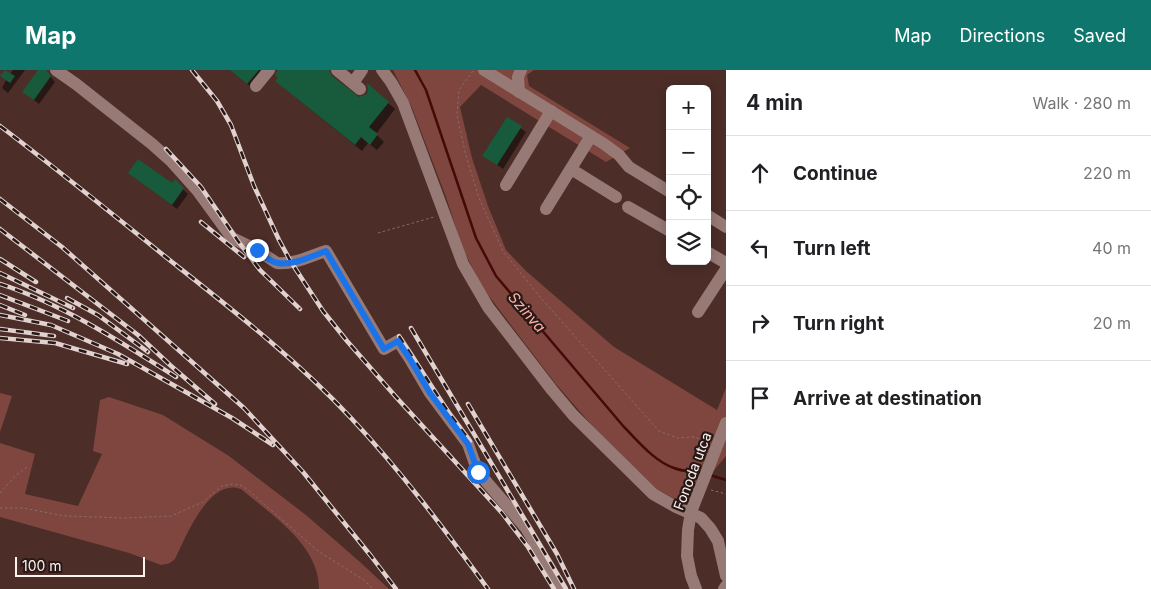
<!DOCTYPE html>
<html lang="en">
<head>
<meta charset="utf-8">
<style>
	body { margin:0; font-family:Inter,sans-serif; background:#f6f6f6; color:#202124 }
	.controls { position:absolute; right:15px; top:15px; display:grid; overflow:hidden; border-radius:8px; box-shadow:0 2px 12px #0003 }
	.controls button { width:45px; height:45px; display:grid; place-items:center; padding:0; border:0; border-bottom:1px solid #e0e0e0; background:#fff; color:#202124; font:25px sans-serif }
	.scale { position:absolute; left:15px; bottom:12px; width:130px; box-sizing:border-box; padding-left:5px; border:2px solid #fef2ef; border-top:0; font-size:14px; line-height:18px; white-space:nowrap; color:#fef2ef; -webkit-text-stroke:4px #281917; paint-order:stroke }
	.stop { position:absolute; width:15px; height:15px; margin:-11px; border:4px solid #1a73e8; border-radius:50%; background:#fff }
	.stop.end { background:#1a73e8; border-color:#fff; box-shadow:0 1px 5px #0008 }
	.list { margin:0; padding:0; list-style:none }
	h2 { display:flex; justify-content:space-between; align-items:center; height:65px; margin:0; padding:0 20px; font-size:21px }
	h2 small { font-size:16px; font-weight:400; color:#757577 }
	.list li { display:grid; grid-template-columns:32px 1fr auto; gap:15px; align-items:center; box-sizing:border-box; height:75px; padding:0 20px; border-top:1px solid #e0e0e0 }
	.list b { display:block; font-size:19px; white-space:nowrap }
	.list em { font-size:16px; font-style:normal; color:#757577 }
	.icon { flex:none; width:28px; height:28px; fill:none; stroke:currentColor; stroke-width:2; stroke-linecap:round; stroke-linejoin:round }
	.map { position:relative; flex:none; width:726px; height:519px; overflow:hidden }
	header { display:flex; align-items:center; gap:30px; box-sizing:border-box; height:70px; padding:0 25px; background:#0f766e; color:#fff }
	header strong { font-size:24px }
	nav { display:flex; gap:28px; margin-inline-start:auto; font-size:18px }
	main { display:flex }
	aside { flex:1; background:#fff }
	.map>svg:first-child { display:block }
</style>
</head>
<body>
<header>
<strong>Map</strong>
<nav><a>Map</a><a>Directions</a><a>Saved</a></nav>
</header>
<main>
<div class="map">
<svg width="726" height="519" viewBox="0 0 726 519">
	<rect width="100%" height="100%" fill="#4c2d28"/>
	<g fill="#7e463e">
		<path d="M393,0H534L527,5L529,16L630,78L606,92L481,15L460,37L472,88L488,136L506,180L526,201L614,277L717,340L726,318V386L691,428L683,433L656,419L603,368L555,313L482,217L463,179L446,127L412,38Z"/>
		<path d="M0,323L12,326L0,362Z"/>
		<path d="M109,327L163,345L229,386L306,445L360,492L389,519H319C319,474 271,445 241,419C209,407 186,467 175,489C171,493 168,494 161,495L129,483L0,447V373L35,384L25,424L78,436L102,384L93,381L100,330Z"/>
	</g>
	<g fill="#0007">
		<path d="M13,0H25L8,23L2,18L6,10L2,6L10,4Z"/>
		<path d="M39,0H44L47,2L55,12L39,34L24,22Z"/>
		<path d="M231,0H262L252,18Z"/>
		<path d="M280,0H324L355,27L388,33L395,39L376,64L384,72L377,80L368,73L362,81L284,18L279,8Z"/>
		<path d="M507,49L526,62L503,99L484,85Z"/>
		<path d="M130,103L172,115L175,111L188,124L177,139Z"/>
	</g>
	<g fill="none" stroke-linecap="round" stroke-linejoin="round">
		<g stroke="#420b07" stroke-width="2.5">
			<path d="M415,0L426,20L476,168L496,206L624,357C639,372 654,391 674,398C683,402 693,401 702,403"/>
			<path d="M710,405L726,410"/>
		</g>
	</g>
	<g fill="#175b3c">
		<path d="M5,0L15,6L10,13L0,6Z"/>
		<path d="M38,0H46L51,6L34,30L22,22Z"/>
		<path d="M230,0H259L247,14Z"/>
		<path d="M278,0H329L332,6L359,27L367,24L368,20L367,13L389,32L369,57L378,64L370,75L361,67L355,75L275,11L278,8L275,5Z"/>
		<path d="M507,47L522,56L497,95L482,86Z"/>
		<path d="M138,89L172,113L175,109L184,118L172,135L128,103Z"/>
	</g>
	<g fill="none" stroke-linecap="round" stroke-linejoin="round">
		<g stroke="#866e69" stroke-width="1" stroke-dasharray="2.5 2.5" stroke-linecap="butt">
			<path d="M473,1L459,20L457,45L466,86L479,128L503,181L540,227L659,361L677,368L694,367L707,371"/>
			<path d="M378,163L434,147"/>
			<path d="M711,420L726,424"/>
			<path d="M0,423L16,405L28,396"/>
			<path d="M0,438H23L65,446L125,448L171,446L203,432L222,416L232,414L240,415L247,419L318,481L364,510L373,519"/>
		</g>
		<g stroke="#977a75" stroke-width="12">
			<path d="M56,0L76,14L152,74L171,91L197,120L232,168L257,180L277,193C293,195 310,186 326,181L384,279L398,271L410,289L430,323L468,374L478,402L526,458L562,519"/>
			<path d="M337,0L360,19"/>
			<path d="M382,0L391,12L403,33L463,194L488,237L552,320L573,345L653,424L676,437L701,448L710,458L718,471L726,506"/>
			<path d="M484,0L604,74L619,85L629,97L670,122"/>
			<path d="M353,13L362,0"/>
			<path d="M256,16L269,0"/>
			<path d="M519,22L518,7L521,0"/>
			<path d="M571,99L616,127"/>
			<path d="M506,115L551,41"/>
			<path d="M628,137L670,161"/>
			<path d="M546,139L591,66"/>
			<path d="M707,145L726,157"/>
			<path d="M707,182L726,193"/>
			<path d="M698,242L726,199"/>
			<path d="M696,519L691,506L687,486L688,460L691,442L726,353"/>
			<path d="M724,519L726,516"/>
		</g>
		<defs>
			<g id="rail">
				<path d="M192,0L217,31L231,55L254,116L279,170L291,192L323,241L347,271L396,327L502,443L528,477L554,519"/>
				<path d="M0,56C58,100 115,146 172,192C234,241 297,290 351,348C401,401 445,460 488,519"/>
				<path d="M166,79L201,117L238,171L260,200L300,239"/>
				<path d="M0,129L62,177L244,338L303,402L371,486L396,519"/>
				<path d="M201,152L244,187"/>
				<path d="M0,159L138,265L170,295L215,334"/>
				<path d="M0,189L36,212"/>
				<path d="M0,203L73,238"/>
				<path d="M0,214C62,234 121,272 176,307"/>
				<path d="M0,225L68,251"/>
				<path d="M67,228L98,245L148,282"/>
				<path d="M0,235L25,245"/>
				<path d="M0,245L51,255L118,284L232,348L273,375"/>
				<path d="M411,258L566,519"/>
				<path d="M0,259L54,266"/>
				<path d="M399,266L449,343L470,371"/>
				<path d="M0,268L55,273L127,294"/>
				<path d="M468,334L557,484L574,519"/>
			</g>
		</defs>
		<use href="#rail" stroke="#e1d2cf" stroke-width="4.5"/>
		<use href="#rail" stroke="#281917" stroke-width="2.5" stroke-dasharray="8" stroke-linecap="butt"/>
	</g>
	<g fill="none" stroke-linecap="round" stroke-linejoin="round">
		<path stroke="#1a73e8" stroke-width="6" d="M257,180C263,185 270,192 278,193C292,196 312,186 326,181L384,279L398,271L410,289L430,323L468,374L478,402"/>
	</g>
	<g text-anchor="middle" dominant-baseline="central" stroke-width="4.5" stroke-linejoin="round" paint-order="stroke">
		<g font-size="14" fill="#fef2ef" stroke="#281917">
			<text transform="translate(692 401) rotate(-69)">Fonoda utca</text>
		</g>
		<g font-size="15" font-style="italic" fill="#fdb0a5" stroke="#281917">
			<text transform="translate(527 242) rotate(49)">Szinva</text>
		</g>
	</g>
</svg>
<div class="controls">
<button>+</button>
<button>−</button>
<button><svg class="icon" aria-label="locate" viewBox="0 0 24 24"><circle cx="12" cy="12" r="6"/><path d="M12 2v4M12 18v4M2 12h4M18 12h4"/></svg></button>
<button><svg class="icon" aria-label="layers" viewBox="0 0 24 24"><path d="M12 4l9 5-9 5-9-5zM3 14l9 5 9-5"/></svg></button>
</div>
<div class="scale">100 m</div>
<div class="stop" style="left:478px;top:402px"></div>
<div class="stop end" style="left:257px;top:180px"></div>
</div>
<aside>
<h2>4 min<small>Walk · 280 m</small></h2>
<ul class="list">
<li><svg class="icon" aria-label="ahead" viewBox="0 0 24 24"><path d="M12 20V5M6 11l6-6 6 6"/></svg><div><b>Continue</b></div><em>220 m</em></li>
<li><svg class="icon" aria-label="left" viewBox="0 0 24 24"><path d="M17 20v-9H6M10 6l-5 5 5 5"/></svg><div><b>Turn left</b></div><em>40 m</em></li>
<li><svg class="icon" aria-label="right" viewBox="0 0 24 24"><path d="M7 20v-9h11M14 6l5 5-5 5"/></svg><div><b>Turn right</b></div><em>20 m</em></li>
<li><svg class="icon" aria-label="arrive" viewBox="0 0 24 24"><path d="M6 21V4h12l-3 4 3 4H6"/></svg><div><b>Arrive at destination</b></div></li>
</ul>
</aside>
</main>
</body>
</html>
